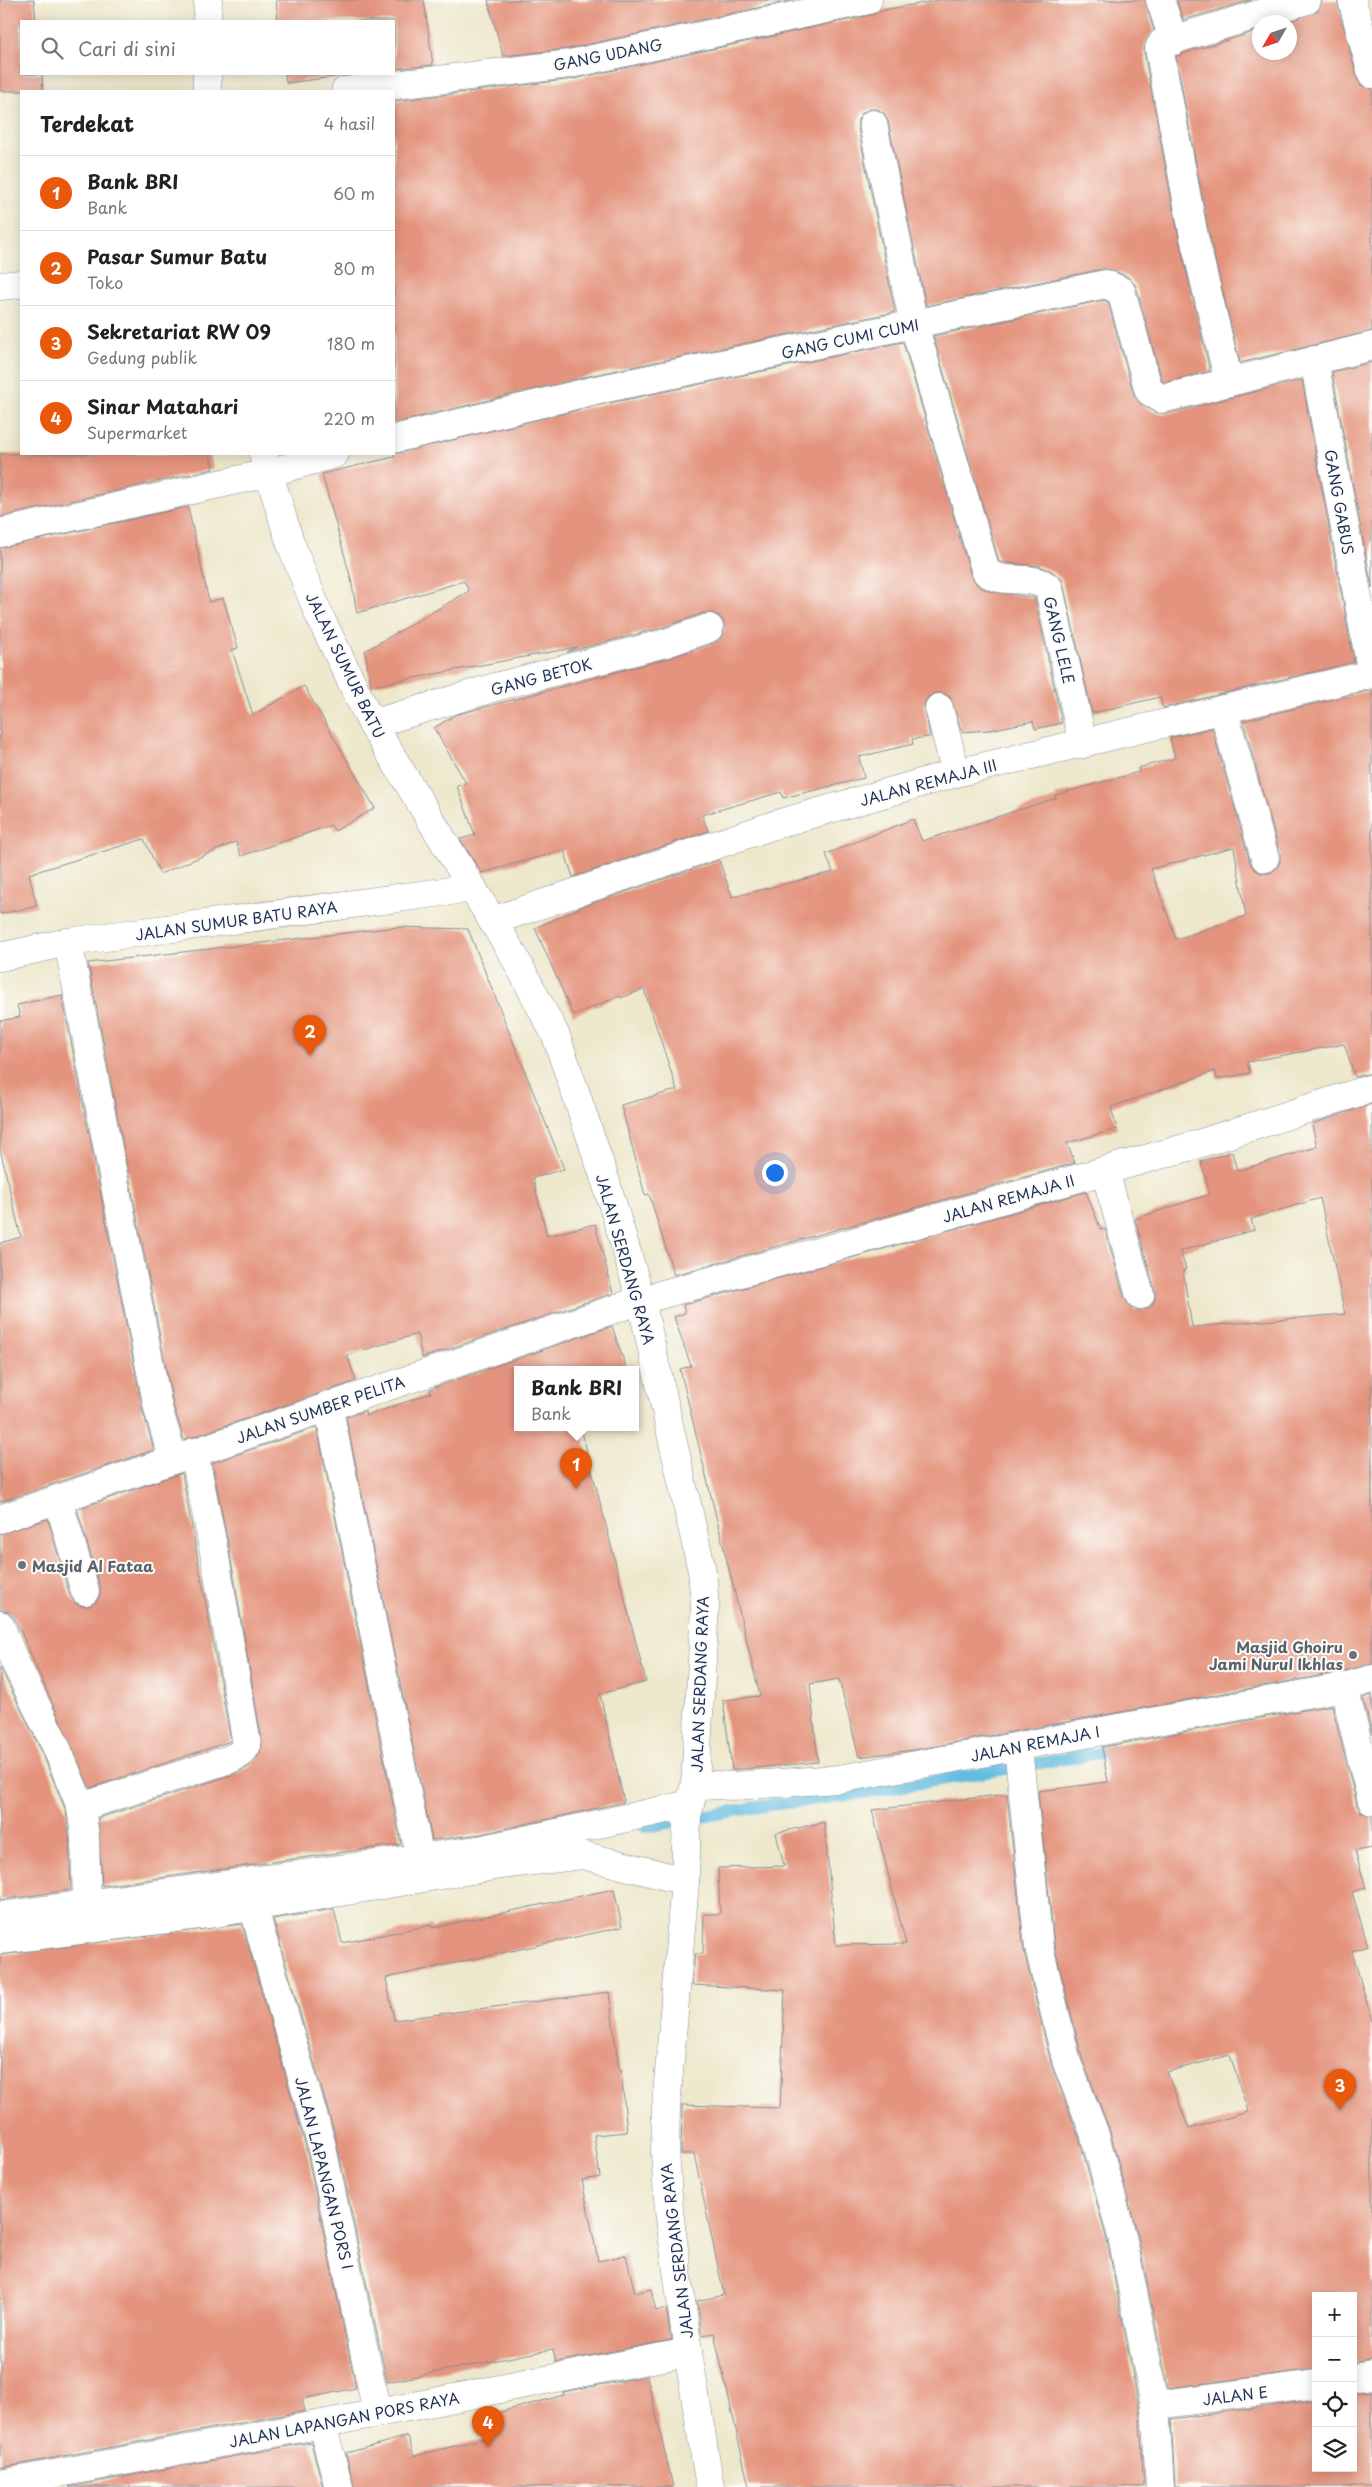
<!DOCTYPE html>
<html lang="id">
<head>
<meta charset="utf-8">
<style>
	body { margin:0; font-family:"Playpen Sans",sans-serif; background:#f6f6f6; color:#222 }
	.controls { position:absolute; right:15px; bottom:15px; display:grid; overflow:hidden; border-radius:0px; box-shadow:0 2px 12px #0003 }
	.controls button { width:45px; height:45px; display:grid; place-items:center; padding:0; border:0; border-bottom:1px solid #e0e0e0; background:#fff; color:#222; font:25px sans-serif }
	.compass { position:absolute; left:1252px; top:15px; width:45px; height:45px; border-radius:50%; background:#fff; box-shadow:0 2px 12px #0003; rotate:231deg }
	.you { position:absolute; left:774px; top:1172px; width:18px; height:18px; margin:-12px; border:4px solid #fff; border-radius:50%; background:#1a73e8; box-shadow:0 0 0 8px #1a73e833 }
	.badge { display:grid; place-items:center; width:32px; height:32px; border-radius:50%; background:#ea580c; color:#fff; font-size:16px; font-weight:700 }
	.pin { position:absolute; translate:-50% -41px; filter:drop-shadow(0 1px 2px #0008) }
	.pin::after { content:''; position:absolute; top:26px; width:18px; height:15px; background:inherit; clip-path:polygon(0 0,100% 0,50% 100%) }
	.popup { position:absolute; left:514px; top:1366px; width:125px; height:65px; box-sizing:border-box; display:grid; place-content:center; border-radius:0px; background:#fff; filter:drop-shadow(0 1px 4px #0005); font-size:16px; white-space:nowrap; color:#767676 }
	.popup b { font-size:19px; color:#222 }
	.popup::after { content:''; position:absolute; left:50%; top:100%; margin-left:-10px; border:10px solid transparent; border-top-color:#fff }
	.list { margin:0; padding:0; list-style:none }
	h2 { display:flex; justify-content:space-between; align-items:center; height:65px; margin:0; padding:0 20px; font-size:21px }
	h2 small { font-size:16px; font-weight:400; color:#767676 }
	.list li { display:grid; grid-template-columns:32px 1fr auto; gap:15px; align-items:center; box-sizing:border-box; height:75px; padding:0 20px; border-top:1px solid #e0e0e0 }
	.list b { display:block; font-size:19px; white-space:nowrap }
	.list p { margin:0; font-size:16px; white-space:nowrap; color:#767676 }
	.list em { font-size:16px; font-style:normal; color:#767676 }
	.icon { flex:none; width:28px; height:28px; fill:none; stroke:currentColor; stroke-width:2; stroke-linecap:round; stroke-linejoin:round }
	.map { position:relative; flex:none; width:1372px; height:2487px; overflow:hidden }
	.search { position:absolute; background:#fff; box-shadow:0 2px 12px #0003; left:20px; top:20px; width:375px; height:55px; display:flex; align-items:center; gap:12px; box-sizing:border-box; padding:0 18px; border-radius:0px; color:#767676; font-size:19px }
	.panel { position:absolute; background:#fff; box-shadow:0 2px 12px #0003; left:20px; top:90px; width:375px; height:365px; border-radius:0px }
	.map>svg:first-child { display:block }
</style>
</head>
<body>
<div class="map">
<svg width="1372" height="2487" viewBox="0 0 1372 2487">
	<rect width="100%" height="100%" fill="#fdfcf7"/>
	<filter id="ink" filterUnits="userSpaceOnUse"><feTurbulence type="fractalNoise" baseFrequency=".02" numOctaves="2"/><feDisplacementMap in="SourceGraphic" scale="10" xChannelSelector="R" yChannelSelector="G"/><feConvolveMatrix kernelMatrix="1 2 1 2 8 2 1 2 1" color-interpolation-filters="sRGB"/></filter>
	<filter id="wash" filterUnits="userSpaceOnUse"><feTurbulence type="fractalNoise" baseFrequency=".0096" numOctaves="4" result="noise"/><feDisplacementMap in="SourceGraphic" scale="20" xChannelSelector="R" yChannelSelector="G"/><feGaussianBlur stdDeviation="1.12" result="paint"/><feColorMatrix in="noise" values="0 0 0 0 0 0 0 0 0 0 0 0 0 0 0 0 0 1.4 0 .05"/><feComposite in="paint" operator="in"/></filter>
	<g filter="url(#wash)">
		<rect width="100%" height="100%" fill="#ede7cb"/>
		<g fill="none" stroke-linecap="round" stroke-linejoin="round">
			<g stroke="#64bce1" stroke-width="12">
				<path d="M1317,1713L1372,1702"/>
				<path d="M645,1827L763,1806L856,1794L1118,1750"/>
			</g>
		</g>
		<g id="blocks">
			<g fill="#e4947e" fill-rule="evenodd">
				<path d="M0,0H34L36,21H21V74H42L43,91H0Z"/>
				<path d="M276,0H424L433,65L394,69V21H278Z"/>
				<path d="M488,0H794L567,49L503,56Z"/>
				<path d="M940,0H1145L1154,31L1146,40L1144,51L1179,240L1210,371L1165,382L1162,381L1136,286L1128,277L1112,270L1103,269L926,306L888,121L884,113L877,109H870L862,113L858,120V127L895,312L589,376L394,423V101L573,79L871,15L883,10Z"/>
				<path d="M1177,0H1252L1183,20Z"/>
				<path d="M1322,0H1337L1357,78L1361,85L1372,89V331L1240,363L1209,234L1176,56L1260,30V52H1290V22H1286L1318,11Z"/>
				<path d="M285,74H358L286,83Z"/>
				<path d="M1104,300L1108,302L1134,395L1141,404L1154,412L1166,414L1302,380L1354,662L1163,708L1160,697L1092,713L1062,579L1050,570L1039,566L999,562L933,336Z"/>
				<path d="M903,342L971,576L978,586L989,591L1035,598L1062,723L1035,729L1033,721L990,730L962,732L950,697L943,693H935L928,697L924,704L930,737L912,739L913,744L859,757L864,778L783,798L781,792L702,815L708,831L573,877L564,850L482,873L460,839L475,835L457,786L466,783L434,728L455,715L670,658L714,643L720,639L724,631V622L719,616L712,613H704L661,628L567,652L577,647L371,686L365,651L469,591L464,581L357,613L351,579L322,474L394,457V454L595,406Z"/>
				<path d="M1372,362V588L1332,372Z"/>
				<path d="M0,454H210L213,469L0,517Z"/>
				<path d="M188,507L209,602L223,598L238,648L232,650L253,715L304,686L375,808L335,831L331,825L241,856L236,842L160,874L144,839L29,874L37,906L0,914V548Z"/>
				<path d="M1372,690V1073L1355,1077L1344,1044L1247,1062L1250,1073L1217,1079L1215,1071L1111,1107L1117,1129L1067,1143L1075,1163L674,1275L649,1194L645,1195L621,1105L677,1090L644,989L621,998L620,996L573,1015L535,928L584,906L719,860L732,897L833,872L826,854L913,819L922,841L1056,798L1055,795L1139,772L1138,768L1175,758L1170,738L1212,728L1250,862L1254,869L1261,873H1270L1276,869L1280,862V854L1243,721ZM1234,847L1246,916L1176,939L1151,869Z"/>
				<path d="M398,927L468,929L564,1169L533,1178L547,1236L595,1224L613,1293L422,1358L417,1334L347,1355L356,1381L184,1440L173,1404L88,963Z"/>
				<path d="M62,995L143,1411L154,1450L0,1502V1243L21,1237L0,1149V1021L20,1017L17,1005Z"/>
				<path d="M1372,1104V1664L1340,1672L913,1750L859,1757L839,1679L810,1684L818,1762L732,1770L723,1700L760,1696L680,1369L691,1366L674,1317L685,1313L683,1305L1086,1192L1101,1230L1105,1229L1125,1300L1129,1306L1136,1310H1145L1151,1306L1155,1299V1291L1135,1219L1210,1194L1201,1161L1232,1152L1237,1171L1317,1147L1312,1124ZM1320,1198L1345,1314L1192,1327L1183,1270L1186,1269L1180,1251L1254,1230L1251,1219Z"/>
				<path d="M612,1326L627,1370H517V1428H581L646,1682L600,1694L624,1802L481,1834L432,1840L346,1417L365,1411L366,1416L431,1393L430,1389Z"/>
				<path d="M317,1427L401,1844L102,1886L98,1818L235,1774L249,1767L260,1753L262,1742L230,1554L212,1463Z"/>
				<path d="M182,1473L231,1741L90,1788L15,1619L9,1612L0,1610V1534L48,1519L70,1596L75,1603L81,1606H90L97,1601L100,1595V1587L77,1509Z"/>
				<path d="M0,1667L42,1752L66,1811L69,1837L71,1890L0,1900Z"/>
				<path d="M1372,1695V1735L1363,1698Z"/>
				<path d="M1332,1705L1357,1805L1361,1812L1372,1816V1848L1355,1851L1366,1888L1352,1892L1368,1946L1352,1951L1372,2021V2360L1353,2362V2296H1316V2369L1168,2388L1137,2232L1109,2128L1082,2058L1054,1944L1038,1791L1108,1782L1102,1747ZM1230,2055L1248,2112L1189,2129L1167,2072Z"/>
				<path d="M1007,1794L1024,1951L1052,2067L1079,2137L1107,2240L1139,2407L1144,2487H749L714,2333L702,2335L697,2301L724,2295L694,2154H681L682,2109V2105L780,2108L785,1990L692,1985L695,1954H703L704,1914H720L718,1868L784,1866L776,1833L824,1822L836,1945L906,1944L872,1810Z"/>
				<path d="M614,1889L622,1927L386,1978L394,2020L609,1992L619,2070L621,2069L627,2132L594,2135L600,2177L582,2180L598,2261L626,2255L635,2293L651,2289L656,2311L666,2308L671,2340L556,2362L553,2349L387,2382L336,2139L273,1919L334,1909L342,1943L431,1925L432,1928Z"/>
				<path d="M242,1924L306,2147L356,2388L302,2399L305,2411L0,2468V1955Z"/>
				<path d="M647,2376L673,2487H354L346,2453L408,2436L414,2456L487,2438L482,2417L564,2395L563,2392Z"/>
				<path d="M1372,2391V2487H1175L1171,2419L1316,2400V2468H1353V2393Z"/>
				<path d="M311,2442L323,2487H69Z"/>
			</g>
		</g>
	</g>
	<g filter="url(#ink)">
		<use href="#blocks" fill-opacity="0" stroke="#848b94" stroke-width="1"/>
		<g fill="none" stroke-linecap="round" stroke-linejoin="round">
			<defs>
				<g id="minor">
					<path d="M1160,0L1174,41"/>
					<path d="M1352,0L1372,74"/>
					<path d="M207,21L208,0"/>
					<path d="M207,74V91"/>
					<path d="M345,91L570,64L868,0"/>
					<path d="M873,124L914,325L986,572C1004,586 1031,573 1049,588L1083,744"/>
					<path d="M0,286L21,284"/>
					<path d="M1229,382L1194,237L1159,48L1162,43L1307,0"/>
					<path d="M394,439L592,391L1106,284L1121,291L1149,391L1162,399L1372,346"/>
					<path d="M263,454L290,542L319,615L372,724L514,956L556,1036L605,1179L641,1300L702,1571L705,1606L695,1784L687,1816L685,1881L666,2108L665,2153L669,2211L688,2352L710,2487"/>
					<path d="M0,533L268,473L335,454"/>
					<path d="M939,708L956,773"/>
					<path d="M1223,709L1265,858"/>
					<path d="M372,724L499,686L666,643L709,628"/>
					<path d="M492,921L777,824L956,773L1372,674L1314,360"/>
					<path d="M68,942L158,1408L173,1459"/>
					<path d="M0,957L68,942L473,888"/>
					<path d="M1105,1171L1140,1295"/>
					<path d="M328,1405L420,1858"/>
					<path d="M58,1499L85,1591"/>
					<path d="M0,1519L641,1300L832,1248L1195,1145L1372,1088"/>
					<path d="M0,1625L14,1660L56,1746L81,1807L85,1836L87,1905"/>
					<path d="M1344,1687L1372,1801"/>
					<path d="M1018,1747L1039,1947L1067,2063L1094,2132L1122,2236L1155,2405L1160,2487"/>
					<path d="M695,1784L732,1786L839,1779L1344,1687L1372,1679"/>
					<path d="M81,1807L230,1759L242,1753L247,1745L215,1557L194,1452"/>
					<path d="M253,1906L321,2143L377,2413"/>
					<path d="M0,1916L484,1849L690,1804"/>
					<path d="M0,1940L215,1913L501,1865L582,1855L685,1881"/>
					<path d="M1353,2378L1372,2375"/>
					<path d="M1155,2405L1316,2384"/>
					<path d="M322,2424L339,2487"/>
					<path d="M0,2484L322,2424L688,2352"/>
				</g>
			</defs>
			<use href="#minor" stroke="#848b94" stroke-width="29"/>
			<use href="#minor" stroke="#fff" stroke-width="28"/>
		</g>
	</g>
	<g fill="#6b7280" stroke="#fdfcf7" stroke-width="2">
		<circle cx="22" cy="1565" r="5"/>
		<circle cx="1353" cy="1655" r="5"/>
	</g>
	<g text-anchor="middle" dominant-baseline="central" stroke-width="4" stroke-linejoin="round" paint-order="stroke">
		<g font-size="15" fill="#1b2f5e" stroke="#fdfcf7">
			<text transform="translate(608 54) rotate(-11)">GANG UDANG</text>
			<text transform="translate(850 338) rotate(-12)">GANG CUMI CUMI</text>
			<text transform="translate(1340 502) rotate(80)">GANG GABUS</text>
			<text transform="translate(1060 640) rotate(77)">GANG LELE</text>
			<text transform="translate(346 665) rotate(64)">JALAN SUMUR BATU</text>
			<text transform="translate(541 676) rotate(-15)">GANG BETOK</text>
			<text transform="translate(928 782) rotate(-15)">JALAN REMAJA III</text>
			<text transform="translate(236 920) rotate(-8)">JALAN SUMUR BATU RAYA</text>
			<text transform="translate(1008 1198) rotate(-16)">JALAN REMAJA II</text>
			<text transform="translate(626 1259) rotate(74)">JALAN SERDANG RAYA</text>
			<text transform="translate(320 1409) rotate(-19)">JALAN SUMBER PELITA</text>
			<text transform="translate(699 1684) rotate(-88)">JALAN SERDANG RAYA</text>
			<text transform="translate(1035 1743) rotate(-11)">JALAN REMAJA I</text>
			<text transform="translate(325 2173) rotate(76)">JALAN LAPANGAN PORS I</text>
			<text transform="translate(676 2251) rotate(-97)">JALAN SERDANG RAYA</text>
			<text transform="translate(1235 2395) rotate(-7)">JALAN E</text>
			<text transform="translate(344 2419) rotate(-11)">JALAN LAPANGAN PORS RAYA</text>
		</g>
		<g font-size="15" font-weight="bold" fill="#5b616d" stroke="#fdfcf7" text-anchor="start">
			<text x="32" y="1565">Masjid Al Fataa</text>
			<text x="1343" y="1646" text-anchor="end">Masjid Ghoiru<tspan x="1343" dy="17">Jami Nurul Ikhlas</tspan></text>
		</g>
	</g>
</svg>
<div class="controls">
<button>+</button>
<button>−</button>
<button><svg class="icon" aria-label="locate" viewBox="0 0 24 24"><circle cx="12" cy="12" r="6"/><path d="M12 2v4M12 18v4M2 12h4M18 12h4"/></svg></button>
<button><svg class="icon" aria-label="layers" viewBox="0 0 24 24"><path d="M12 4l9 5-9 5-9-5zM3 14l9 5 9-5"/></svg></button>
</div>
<svg class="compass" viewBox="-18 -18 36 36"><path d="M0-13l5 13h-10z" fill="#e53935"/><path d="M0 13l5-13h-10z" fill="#767676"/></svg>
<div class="you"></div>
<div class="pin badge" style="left:576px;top:1489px">1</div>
<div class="popup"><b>Bank BRI</b>Bank</div>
<div class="pin badge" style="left:310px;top:1056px">2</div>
<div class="pin badge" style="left:1340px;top:2110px">3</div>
<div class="pin badge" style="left:488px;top:2447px">4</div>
<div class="search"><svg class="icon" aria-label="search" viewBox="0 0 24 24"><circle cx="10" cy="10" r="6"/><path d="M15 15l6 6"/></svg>Cari di sini</div>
<section class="panel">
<h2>Terdekat<small>4 hasil</small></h2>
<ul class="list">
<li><span class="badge">1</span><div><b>Bank BRI</b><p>Bank</p></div><em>60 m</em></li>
<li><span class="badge">2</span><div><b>Pasar Sumur Batu</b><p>Toko</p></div><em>80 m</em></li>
<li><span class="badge">3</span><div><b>Sekretariat RW 09</b><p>Gedung publik</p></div><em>180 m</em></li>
<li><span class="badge">4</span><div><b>Sinar Matahari</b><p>Supermarket</p></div><em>220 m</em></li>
</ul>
</section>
</div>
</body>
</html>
